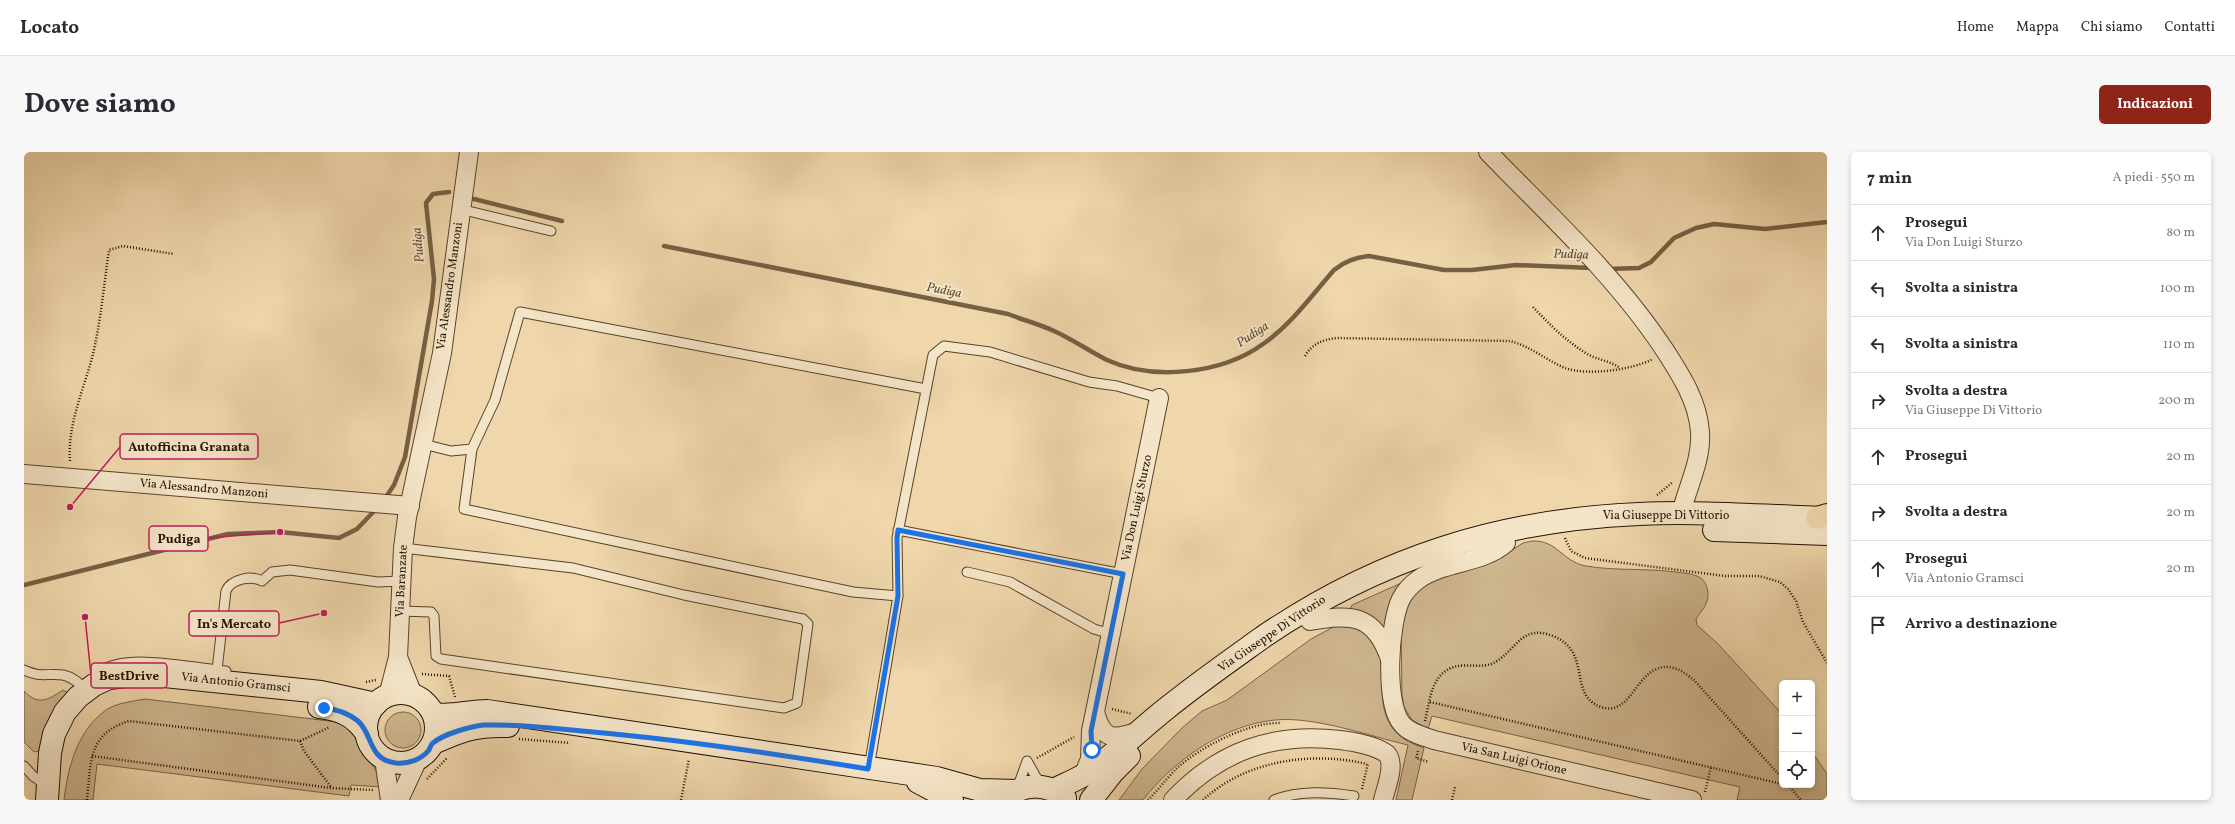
<!DOCTYPE html>
<html lang="it">
<head>
<meta charset="utf-8">
<style>
	body { margin:0; font-family:Vollkorn,serif; background:#f7f7f7; color:#2b2b33 }
	.controls { position:absolute; right:12px; bottom:12px; display:grid; overflow:hidden; border-radius:6px; box-shadow:0 2px 6px #0003 }
	.controls button { width:36px; height:36px; display:grid; place-items:center; padding:0; border:0; border-bottom:1px solid #e1e1e2; background:#fff; color:#2b2b33; font:20px sans-serif }
	.stop { position:absolute; width:12px; height:12px; margin:-9px; border:3px solid #1a73e8; border-radius:50%; background:#fff }
	.stop.end { background:#1a73e8; border-color:#fff; box-shadow:0 1px 4px #0008 }
	.list { margin:0; padding:0; list-style:none }
	h2 { display:flex; justify-content:space-between; align-items:center; height:52px; margin:0; padding:0 16px; font-size:17px }
	h2 small { font-size:13px; font-weight:400; color:#7c7c81 }
	.list li { display:grid; grid-template-columns:26px 1fr auto; gap:12px; align-items:center; box-sizing:border-box; height:56px; padding:0 16px; border-top:1px solid #e1e1e2 }
	.list b { display:block; font-size:15px; white-space:nowrap }
	.list p { margin:0; font-size:13px; white-space:nowrap; color:#7c7c81 }
	.list em { font-size:13px; font-style:normal; color:#7c7c81 }
	.icon { flex:none; width:22px; height:22px; fill:none; stroke:currentColor; stroke-width:2; stroke-linecap:round; stroke-linejoin:round }
	.map { position:relative; flex:none; width:1803px; height:648px; overflow:hidden; border-radius:6px }
	header { display:flex; align-items:center; gap:24px; box-sizing:border-box; height:56px; padding:0 20px; background:#fff; border-bottom:1px solid #e1e1e2 }
	header strong { font-size:19px }
	nav { display:flex; gap:22px; margin-inline-start:auto; font-size:14px }
	.intro { display:flex; align-items:center; justify-content:space-between; box-sizing:border-box; height:96px; padding:0 24px }
	h1 { margin:0; font-size:28px }
	.button { padding:10px 18px; border-radius:6px; background:#8f2418; color:#fff; font-size:14px; font-weight:700 }
	main { display:flex; gap:24px; padding:0 24px }
	aside { flex:1; background:#fff; border-radius:6px; box-shadow:0 2px 6px #0003 }
	.map>svg:first-child { display:block }
</style>
</head>
<body>
<header>
<strong>Locato</strong>
<nav><a>Home</a><a>Mappa</a><a>Chi siamo</a><a>Contatti</a></nav>
</header>
<div class="intro"><h1>Dove siamo</h1><a class="button">Indicazioni</a></div>
<main>
<div class="map">
<svg width="1803" height="648" viewBox="0 0 1803 648">
	<rect width="100%" height="100%" fill="#efd7ab"/>
	<filter id="stains"><feTurbulence type="fractalNoise" baseFrequency=".005" numOctaves="4"/><feColorMatrix values="0 0 0 0 .2 0 0 0 0 .09 0 0 0 0 .02 0 0 0 .5 -.17"/></filter>
	<radialGradient id="worn" r=".72"><stop offset=".6" stop-color="#630" stop-opacity="0"/><stop offset="1" stop-color="#630" stop-opacity=".3"/></radialGradient>
	<g fill="#cdb58e" stroke="#796347">
		<path d="M1508,389C1534,388 1537,409 1562,414C1590,419 1622,416 1651,420C1658,421 1668,421 1675,425C1681,428 1684,436 1684,443C1684,453 1677,459 1672,467L1673,473L1694,492L1758,562V633H1788V600L1803,622V648H1713L1716,635L1408,564L1404,577L1388,568L1380,555L1378,543L1377,476L1379,464L1386,444L1402,429L1480,403L1499,391Z"/>
		<path d="M1375,432H1377L1366,472L1359,477L1326,457L1328,453Z"/>
		<path d="M1313,473C1386,476 1339,544 1371,579C1379,588 1389,592 1400,596L1388,648H1372L1384,593C1345,584 1290,564 1251,568C1200,573 1150,608 1119,648H1095L1118,617L1158,576L1178,559L1203,548L1287,487Z"/>
		<path d="M39,538L48,543L20,595L15,599L10,600L0,590V539C14,554 24,548 39,538Z"/>
		<path d="M121,547L314,570C329,579 336,592 344,607C350,617 356,621 357,635L327,633L325,644L73,612L69,648H40C44,615 53,579 82,558C92,551 110,549 121,547Z"/>
		<circle cx="379" cy="578" r="18"/>
	</g>
	<g fill="none" stroke-linecap="round" stroke-linejoin="round">
		<g stroke="#756044" stroke-width="4.5">
			<path d="M450,47L538,69"/>
			<path d="M640,94L984,162C999,168 1015,172 1030,179C1048,187 1065,199 1083,208C1129,229 1198,222 1239,192C1267,173 1288,143 1310,118C1321,109 1331,106 1345,104L1420,118H1448L1492,113L1568,116"/>
			<path d="M1584,117L1615,116L1627,110L1650,86L1672,76L1690,72L1741,77L1803,70"/>
			<path d="M360,348L370,333L381,305L408,149L410,127L402,51L409,42L425,40"/>
			<path d="M0,433L204,382L256,380L315,386L333,377L353,356"/>
		</g>
		<defs>
			<g id="lane">
				<path d="M436,57L527,79"/>
				<path d="M399,292L427,299L448,297L471,248L496,160L902,237"/>
				<path d="M448,297L440,357L829,440L874,444"/>
				<path d="M874,378L1099,422"/>
				<path d="M943,420L986,430L1070,477L1087,482"/>
				<path d="M376,459L407,460L410,464L412,504L417,507L760,556L773,551L784,472L779,467L660,443L549,416L379,396"/>
				<path d="M0,518C16,526 23,521 39,523C49,525 56,532 63,538"/>
				<path d="M193,518L202,439C207,427 227,423 238,429L248,420L266,418L354,430L377,429"/>
				<path d="M76,520C101,500 170,516 202,519"/>
				<path d="M0,614L9,624L23,634"/>
				<path d="M845,616L874,444L873,386L909,203L920,194L966,200L1065,230L1093,234L1135,246"/>
				<path d="M993,637L1003,609L1012,625L1019,633"/>
				<path d="M1250,648C1276,638 1304,640 1330,644"/>
			</g>
			<g id="street">
				<path d="M1464,0C1526,64 1593,125 1642,200C1658,225 1674,250 1676,280C1678,309 1663,335 1657,362"/>
				<path d="M0,322L386,354"/>
				<path d="M1482,391C1458,412 1421,409 1395,427C1388,432 1381,439 1377,447C1365,471 1360,551 1378,572C1385,581 1399,584 1410,588L1668,648"/>
				<path d="M1286,469C1327,462 1350,461 1366,507"/>
				<path d="M374,505L389,543"/>
				<path d="M364,544L374,505L379,396L383,365L418,201L445,0"/>
				<path d="M1071,560C1079,589 1089,588 1115,579"/>
				<path d="M360,607L366,648"/>
				<path d="M1059,624L1066,607L1067,579L1135,246"/>
				<path d="M375,648L394,607"/>
				<path d="M1149,648C1195,599 1249,580 1316,588C1331,590 1351,593 1363,602C1372,613 1362,635 1359,648"/>
			</g>
			<g id="secondary">
				<path d="M1690,378L1803,382"/>
				<circle cx="377" cy="576" r="35"/>
				<path d="M295,555C316,557 331,564 343,582"/>
				<path d="M410,562C428,565 444,559 463,559L913,626L956,638L993,639"/>
				<path d="M409,591C439,578 451,573 484,574"/>
				<path d="M894,630L928,648"/>
				<path d="M1029,638C1039,633 1050,629 1060,623C1090,604 1115,578 1143,556C1174,531 1207,508 1239,485C1355,406 1475,368 1615,362C1677,359 1741,364 1803,366"/>
				<path d="M982,647C998,630 1024,631 1041,646"/>
				<path d="M23,648L26,601L30,582L41,560L54,545L70,533L85,526L121,522L297,540L352,552"/>
				<path d="M1067,648L1089,620L1105,604"/>
			</g>
			<path id="highway" d="M1793,366L1803,363"/>
		</defs>
		<use href="#lane" stroke="#58422b" stroke-width="11"/>
		<use href="#street" stroke="#58422b" stroke-width="20"/>
		<use href="#secondary" stroke="#251100" stroke-width="24"/>
		<use href="#highway" stroke="#251100" stroke-width="24"/>
		<g stroke="#251100" stroke-width="2.5" stroke-dasharray="1 2" stroke-linecap="butt">
			<path d="M1509,155C1526,173 1543,190 1565,203C1575,208 1586,209 1596,216"/>
			<path d="M1281,204C1288,192 1298,188 1312,186L1486,189C1506,194 1522,208 1541,216C1563,224 1608,218 1629,207"/>
			<path d="M46,309C43,273 60,237 69,202C77,168 80,132 85,98L99,94L150,102"/>
			<path d="M1633,343L1649,330"/>
			<path d="M1541,386L1547,399L1561,406L1701,424H1735L1756,430L1764,437L1772,449L1779,470L1803,511"/>
			<path d="M398,522L425,524L431,545"/>
			<path d="M342,530L352,528"/>
			<path d="M1406,550L1758,632"/>
			<path d="M1088,557L1108,562"/>
			<path d="M1401,569C1405,553 1406,532 1419,521C1436,506 1458,520 1473,509C1493,496 1499,472 1529,484C1569,500 1543,543 1577,555C1611,567 1613,503 1653,517C1659,519 1664,524 1669,527L1758,626"/>
			<path d="M495,587L546,591"/>
			<path d="M276,589L280,599L307,635"/>
			<path d="M1394,599L1392,606L1405,610"/>
			<path d="M68,604L307,636L349,638"/>
			<path d="M1013,606L1050,585"/>
			<path d="M403,627L423,606"/>
			<path d="M1764,633L1777,648"/>
			<path d="M1338,637L1344,611"/>
			<path d="M1681,640L1687,615"/>
			<path d="M63,648C67,611 63,582 105,569L276,589L306,575"/>
			<path d="M657,648L665,607"/>
			<path d="M1124,648C1134,638 1143,626 1153,616C1177,595 1224,570 1256,571"/>
			<path d="M1179,648C1222,608 1288,599 1343,612"/>
			<path d="M1428,648L1431,635"/>
		</g>
		<use href="#lane" stroke="#f5e5c8" stroke-width="9"/>
		<use href="#street" stroke="#f5e5c8" stroke-width="18"/>
		<use href="#secondary" stroke="#f5e5c8" stroke-width="22"/>
		<use href="#highway" stroke="#efd7ab" stroke-width="22"/>
	</g>
	<g fill="none" stroke-linecap="round" stroke-linejoin="round">
		<path stroke="#1a73e8" stroke-width="5" d="M300,556C312,557 324,561 334,569C349,582 344,608 372,611C384,612 397,608 405,598C406,596 407,592 409,591C419,582 448,574 460,573C497,572 533,577 569,580C661,588 753,602 844,617L874,444L873,386L874,378L1099,422L1067,579L1068,598"/>
	</g>
	<g text-anchor="middle" dominant-baseline="central" stroke-width="4" stroke-linejoin="round" paint-order="stroke">
		<g font-size="12" fill="#251100" stroke="#f5e5c8">
			<text transform="translate(426 134) rotate(-82)">Via Alessandro Manzoni</text>
			<text transform="translate(180 337) rotate(5)">Via Alessandro Manzoni</text>
			<text transform="translate(1113 356) rotate(-78)">Via Don Luigi Sturzo</text>
			<text x="1642" y="364">Via Giuseppe Di Vittorio</text>
			<text transform="translate(378 429) rotate(-87)">Via Baranzate</text>
			<text transform="translate(1248 482) rotate(-34)">Via Giuseppe Di Vittorio</text>
			<text transform="translate(212 531) rotate(6)">Via Antonio Gramsci</text>
			<text transform="translate(1490 607) rotate(13)">Via San Luigi Orione</text>
		</g>
		<g font-size="13" font-style="italic" fill="#614c33" stroke="#f5e5c8">
			<text transform="translate(395 93) rotate(-95)">Pudiga</text>
			<text transform="translate(1547 103) rotate(2)">Pudiga</text>
			<text transform="translate(920 139) rotate(11)">Pudiga</text>
			<text transform="translate(1229 183) rotate(-33)">Pudiga</text>
		</g>
	</g>
	<path fill="none" stroke="#c2185b" stroke-width="1.5" d="M46 355L96 295M256 380L184 386M300 461L255 471M61 465L67 523"/>
	<g fill="#c2185b" stroke="#f5e5c8" stroke-width="1.5">
		<circle cx="46" cy="355" r="4"/>
		<circle cx="256" cy="380" r="4"/>
		<circle cx="300" cy="461" r="4"/>
		<circle cx="61" cy="465" r="4"/>
	</g>
	<g fill="#f5e5c8" stroke="#c2185b" stroke-width="1.5">
		<rect x="96" y="282" width="138" height="25" rx="4"/>
		<rect x="125" y="374" width="59" height="25" rx="4"/>
		<rect x="165" y="459" width="90" height="25" rx="4"/>
		<rect x="67" y="511" width="76" height="25" rx="4"/>
	</g>
	<g font-size="13" text-anchor="middle" font-weight="bold" fill="#251100">
		<text x="165" y="299">Autofficina Granata</text>
		<text x="155" y="391">Pudiga</text>
		<text x="210" y="476">In's Mercato</text>
		<text x="105" y="528">BestDrive</text>
	</g>
	<rect width="100%" height="100%" filter="url(#stains)"/>
	<rect width="100%" height="100%" fill="url(#worn)"/>
</svg>
<div class="controls">
<button>+</button>
<button>−</button>
<button><svg class="icon" aria-label="locate" viewBox="0 0 24 24"><circle cx="12" cy="12" r="6"/><path d="M12 2v4M12 18v4M2 12h4M18 12h4"/></svg></button>
</div>
<div class="stop" style="left:1068px;top:598px"></div>
<div class="stop end" style="left:300px;top:556px"></div>
</div>
<aside>
<h2>7 min<small>A piedi · 550 m</small></h2>
<ul class="list">
<li><svg class="icon" aria-label="ahead" viewBox="0 0 24 24"><path d="M12 20V5M6 11l6-6 6 6"/></svg><div><b>Prosegui</b><p>Via Don Luigi Sturzo</p></div><em>80 m</em></li>
<li><svg class="icon" aria-label="left" viewBox="0 0 24 24"><path d="M17 20v-9H6M10 6l-5 5 5 5"/></svg><div><b>Svolta a sinistra</b></div><em>100 m</em></li>
<li><svg class="icon" aria-label="left" viewBox="0 0 24 24"><path d="M17 20v-9H6M10 6l-5 5 5 5"/></svg><div><b>Svolta a sinistra</b></div><em>110 m</em></li>
<li><svg class="icon" aria-label="right" viewBox="0 0 24 24"><path d="M7 20v-9h11M14 6l5 5-5 5"/></svg><div><b>Svolta a destra</b><p>Via Giuseppe Di Vittorio</p></div><em>200 m</em></li>
<li><svg class="icon" aria-label="ahead" viewBox="0 0 24 24"><path d="M12 20V5M6 11l6-6 6 6"/></svg><div><b>Prosegui</b></div><em>20 m</em></li>
<li><svg class="icon" aria-label="right" viewBox="0 0 24 24"><path d="M7 20v-9h11M14 6l5 5-5 5"/></svg><div><b>Svolta a destra</b></div><em>20 m</em></li>
<li><svg class="icon" aria-label="ahead" viewBox="0 0 24 24"><path d="M12 20V5M6 11l6-6 6 6"/></svg><div><b>Prosegui</b><p>Via Antonio Gramsci</p></div><em>20 m</em></li>
<li><svg class="icon" aria-label="arrive" viewBox="0 0 24 24"><path d="M6 21V4h12l-3 4 3 4H6"/></svg><div><b>Arrivo a destinazione</b></div></li>
</ul>
</aside>
</main>
</body>
</html>
